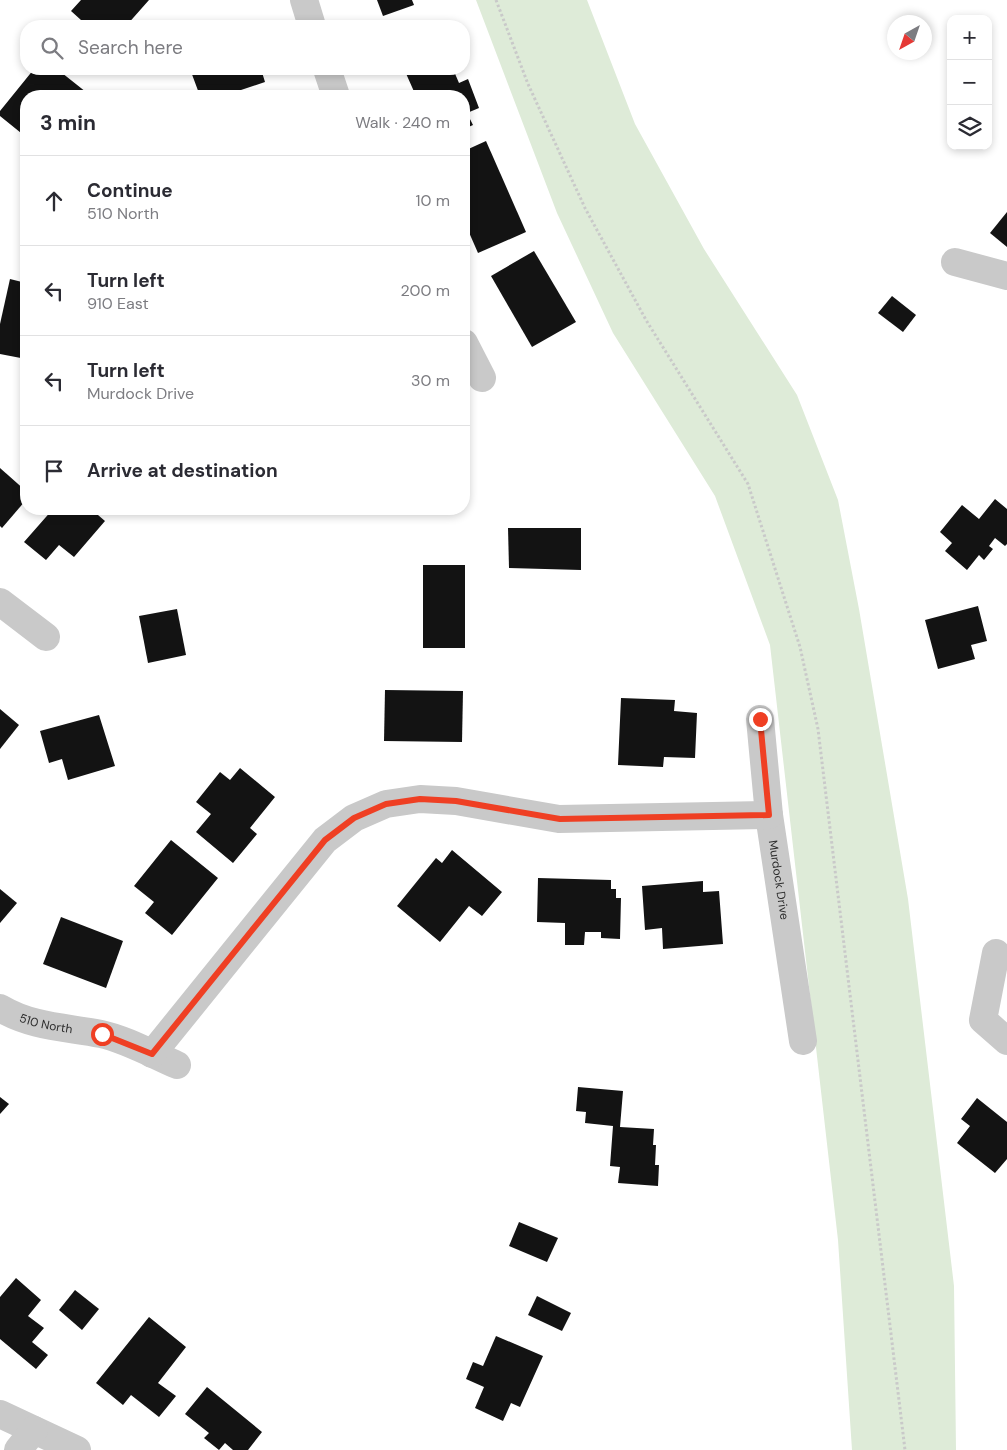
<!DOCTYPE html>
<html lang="en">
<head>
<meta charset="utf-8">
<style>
	body { margin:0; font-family:"DM Sans",sans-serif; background:#f7f7f7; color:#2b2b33 }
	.controls { position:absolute; right:15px; top:15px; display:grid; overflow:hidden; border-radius:10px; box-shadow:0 2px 8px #0003 }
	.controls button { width:45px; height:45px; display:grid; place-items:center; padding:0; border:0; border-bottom:1px solid #e1e1e2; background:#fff; color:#2b2b33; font:25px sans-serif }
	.compass { position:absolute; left:887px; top:15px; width:45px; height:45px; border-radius:50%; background:#fff; box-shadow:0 2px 8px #0003; rotate:220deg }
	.stop { position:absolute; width:15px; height:15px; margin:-11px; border:4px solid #ef3f23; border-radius:50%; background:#fff }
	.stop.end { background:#ef3f23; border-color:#fff; box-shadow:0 1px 5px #0008 }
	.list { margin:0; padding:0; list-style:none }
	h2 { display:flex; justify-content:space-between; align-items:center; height:65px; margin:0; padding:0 20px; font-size:21px }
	h2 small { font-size:16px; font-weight:400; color:#7c7c81 }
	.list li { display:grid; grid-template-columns:32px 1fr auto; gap:15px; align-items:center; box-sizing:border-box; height:90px; padding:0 20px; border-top:1px solid #e1e1e2 }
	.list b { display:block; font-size:19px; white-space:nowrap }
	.list p { margin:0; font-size:16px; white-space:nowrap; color:#7c7c81 }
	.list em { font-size:16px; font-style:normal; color:#7c7c81 }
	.icon { flex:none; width:28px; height:28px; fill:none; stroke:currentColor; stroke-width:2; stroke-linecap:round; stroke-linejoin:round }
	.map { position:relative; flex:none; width:1007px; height:1450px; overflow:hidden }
	.search { position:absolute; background:#fff; box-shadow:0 2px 8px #0003; left:20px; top:20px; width:450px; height:55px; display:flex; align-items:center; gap:12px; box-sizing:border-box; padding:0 18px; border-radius:20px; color:#7c7c81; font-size:19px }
	.panel { position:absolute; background:#fff; box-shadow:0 2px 8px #0003; left:20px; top:90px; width:450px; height:425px; border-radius:20px }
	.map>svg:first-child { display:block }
</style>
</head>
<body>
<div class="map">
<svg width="1007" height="1450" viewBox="0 0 1007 1450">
	<rect width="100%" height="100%" fill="#fff"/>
	<path fill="#deebd8" d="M476,0H587L635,124L704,249L797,395L838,500L859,609L908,899L954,1286L956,1450H852L838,1240L770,645L715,496L613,333L557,213Z"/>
	<g fill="#131313">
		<path d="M81,0H149L126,26H76L81,20L71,11Z"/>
		<path d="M377,0H412L414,5L383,16Z"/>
		<path d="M34,69H57L91,96H26V137L0,116V111Z"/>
		<path d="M190,69H261L265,82L241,90L243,96H200Z"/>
		<path d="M404,69H453L459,83L468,79L479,108L467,113L473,125L464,129V96H416Z"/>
		<path d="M486,141L526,232L478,253L464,221V151Z"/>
		<path d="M1007,212V247L990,233Z"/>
		<path d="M534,251L576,322L532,347L491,276Z"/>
		<path d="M10,279L26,283V359L0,354V324Z"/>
		<path d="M892,296L916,315L903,332L878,313Z"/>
		<path d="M0,468L26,491V500L2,528L0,526Z"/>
		<path d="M995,499L1007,509V544L1005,546L995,538L989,546L993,549L984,560L979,555L967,570L945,551L952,543L940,532L962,505L979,519Z"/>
		<path d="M53,509H66L72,513L76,509H91L105,521L74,557L59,545L46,560L24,542Z"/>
		<path d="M508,528H581V570L509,568Z"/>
		<rect x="423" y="565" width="42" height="83"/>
		<path d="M978,606L987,641L971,645L975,659L938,669L925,620Z"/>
		<path d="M177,609L186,655L148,663L139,616Z"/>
		<path d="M385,690L463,691L462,742L384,741Z"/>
		<path d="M621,698L675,700L674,711L697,713L695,758L664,757L663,767L618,765Z"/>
		<path d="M0,709L19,725L0,749Z"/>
		<path d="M99,715L115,766L68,780L62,759L49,763L40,731Z"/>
		<path d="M240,768L275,797L250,828L257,834L233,863L196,832L211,814L196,802L220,772L230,780Z"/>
		<path d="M171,840L218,878L172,935L145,913L154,902L134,886Z"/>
		<path d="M452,850L502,892L482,916L469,906L440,942L397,906L436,858L442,863Z"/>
		<path d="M538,878L611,880V889H616V898H621L620,939L601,938V932H585L584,945H565V923L537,922Z"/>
		<path d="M703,881V892L719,891L723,944L663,949L662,928L645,930L642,886Z"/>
		<path d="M0,889L17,903L0,923Z"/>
		<path d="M61,917L123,941L106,988L43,964Z"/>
		<path d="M578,1087L623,1091L620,1127L654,1129L653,1145H656L655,1165H659L658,1186L618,1183L620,1167L610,1166L613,1126L585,1123L586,1112L576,1111Z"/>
		<path d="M0,1097L9,1104L0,1114Z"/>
		<path d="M977,1098L1007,1122V1159L995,1173L957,1143L970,1126L961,1119Z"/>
		<path d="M519,1222L558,1238L547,1262L509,1246Z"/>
		<path d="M16,1278L41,1300L28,1316L44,1328L32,1342L48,1355L36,1369L0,1339V1297Z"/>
		<path d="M75,1290L99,1309L82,1330L59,1310Z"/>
		<path d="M537,1296L571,1313L562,1331L528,1315Z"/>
		<path d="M149,1317L186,1347L158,1383L176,1396L159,1417L131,1395L123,1405L96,1383Z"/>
		<path d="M496,1336L543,1356L520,1407L511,1403L503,1421L475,1408L484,1387L466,1379L473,1362L483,1366Z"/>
		<path d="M207,1387L262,1432L248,1450H233L225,1443L219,1450L204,1438L209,1433L185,1414Z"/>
	</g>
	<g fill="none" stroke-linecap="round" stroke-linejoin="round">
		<path stroke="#c9c9c9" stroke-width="3" stroke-dasharray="2.5 2.5" stroke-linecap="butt" d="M496,0L528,84L585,208L646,320L748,484L800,647L818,729L905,1450"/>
		<g stroke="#c9c9c9" stroke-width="28">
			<path d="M304,0L312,26"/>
			<path d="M327,69L336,96"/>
			<path d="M955,262L1007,276"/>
			<path d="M464,343L482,378"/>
			<path d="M0,602L46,637"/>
			<path id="s1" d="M760,719L769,815L803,1041"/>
			<path d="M996,953L983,1020L1007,1041"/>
			<path id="s2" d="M0,1008C32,1027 65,1027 101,1034C125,1039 154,1055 177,1065"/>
			<path d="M152,1054L325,840L354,818L386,804L420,799L456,801L559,819L769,815"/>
			<path d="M0,1414L77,1450"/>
			<path d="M18,1450L34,1430"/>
		</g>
	</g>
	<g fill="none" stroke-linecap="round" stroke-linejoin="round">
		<path stroke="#ef3f23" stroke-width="6" d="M102,1034L152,1054L325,840L354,818L386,804L420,799L456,801L560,819L769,815L760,719"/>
	</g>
	<g text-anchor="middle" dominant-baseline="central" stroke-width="5" stroke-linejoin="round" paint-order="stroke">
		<g font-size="12" fill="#2c2c2c" stroke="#fff">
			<text stroke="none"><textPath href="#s1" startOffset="162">Murdock Drive</textPath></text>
			<text stroke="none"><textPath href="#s2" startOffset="49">510 North</textPath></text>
		</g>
	</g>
</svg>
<div class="controls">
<button>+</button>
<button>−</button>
<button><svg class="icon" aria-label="layers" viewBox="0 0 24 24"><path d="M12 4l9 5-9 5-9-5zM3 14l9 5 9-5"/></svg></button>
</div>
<svg class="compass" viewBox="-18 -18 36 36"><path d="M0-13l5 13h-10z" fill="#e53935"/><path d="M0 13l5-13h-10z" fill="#7c7c81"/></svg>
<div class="stop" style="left:102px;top:1034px"></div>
<div class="stop end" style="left:760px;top:719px"></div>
<div class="search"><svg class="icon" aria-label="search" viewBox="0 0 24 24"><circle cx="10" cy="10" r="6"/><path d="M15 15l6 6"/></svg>Search here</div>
<section class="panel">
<h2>3 min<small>Walk · 240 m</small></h2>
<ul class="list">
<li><svg class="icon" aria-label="ahead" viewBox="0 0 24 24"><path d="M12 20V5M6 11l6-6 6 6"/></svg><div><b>Continue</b><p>510 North</p></div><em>10 m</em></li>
<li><svg class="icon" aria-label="left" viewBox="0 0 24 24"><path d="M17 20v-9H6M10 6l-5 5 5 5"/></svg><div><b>Turn left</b><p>910 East</p></div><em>200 m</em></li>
<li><svg class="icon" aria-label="left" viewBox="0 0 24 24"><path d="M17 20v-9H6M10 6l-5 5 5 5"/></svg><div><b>Turn left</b><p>Murdock Drive</p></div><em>30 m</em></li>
<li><svg class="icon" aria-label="arrive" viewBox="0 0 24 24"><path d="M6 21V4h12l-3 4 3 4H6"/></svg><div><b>Arrive at destination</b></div></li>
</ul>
</section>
</div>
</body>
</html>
